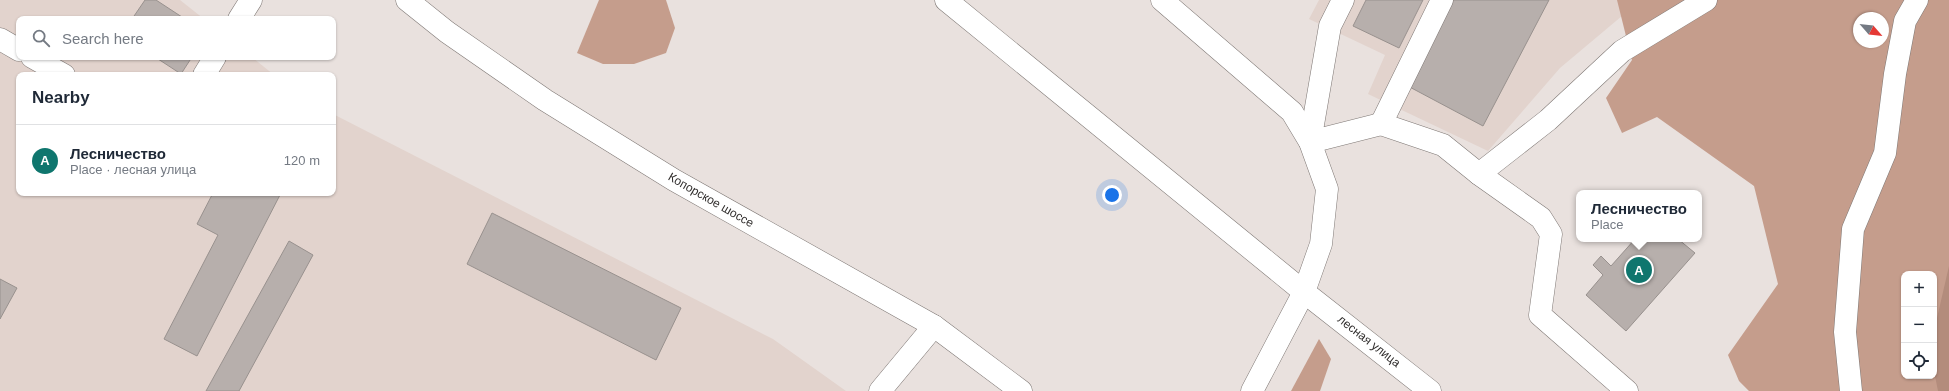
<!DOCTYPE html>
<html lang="en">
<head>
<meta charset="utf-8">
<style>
	body { margin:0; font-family:Arial,sans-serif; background:#f6f6f7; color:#1f2937 }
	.controls { position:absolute; right:12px; bottom:12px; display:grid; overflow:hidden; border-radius:8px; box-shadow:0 1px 3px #0004 }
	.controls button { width:36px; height:36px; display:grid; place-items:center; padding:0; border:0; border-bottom:1px solid #e0e1e3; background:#fff; color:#1f2937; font:20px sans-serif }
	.compass { position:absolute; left:1853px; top:12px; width:36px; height:36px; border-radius:50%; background:#fff; box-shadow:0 1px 3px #0004; rotate:118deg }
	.you { position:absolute; left:1112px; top:195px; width:14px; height:14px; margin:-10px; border:3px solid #fff; border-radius:50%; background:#1a73e8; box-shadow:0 0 0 6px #1a73e833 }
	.badge { display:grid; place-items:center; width:26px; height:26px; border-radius:50%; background:#0f766e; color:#fff; font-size:13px; font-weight:700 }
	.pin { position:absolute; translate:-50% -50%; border:2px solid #fff; box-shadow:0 1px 4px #0006 }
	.popup { position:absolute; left:1576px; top:190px; width:126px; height:52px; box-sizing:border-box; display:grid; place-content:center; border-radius:8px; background:#fff; filter:drop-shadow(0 1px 3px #0005); font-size:13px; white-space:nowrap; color:#747a83 }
	.popup b { font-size:15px; color:#1f2937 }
	.popup::after { content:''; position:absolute; left:50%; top:100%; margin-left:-8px; border:8px solid transparent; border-top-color:#fff }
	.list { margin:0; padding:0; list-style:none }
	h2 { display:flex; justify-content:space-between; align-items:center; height:52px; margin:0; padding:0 16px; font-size:17px }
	h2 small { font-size:13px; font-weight:400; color:#747a83 }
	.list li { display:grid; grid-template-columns:26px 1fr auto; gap:12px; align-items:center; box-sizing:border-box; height:72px; padding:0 16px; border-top:1px solid #e0e1e3 }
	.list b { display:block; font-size:15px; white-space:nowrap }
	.list p { margin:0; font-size:13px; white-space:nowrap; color:#747a83 }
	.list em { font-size:13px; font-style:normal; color:#747a83 }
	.icon { flex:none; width:22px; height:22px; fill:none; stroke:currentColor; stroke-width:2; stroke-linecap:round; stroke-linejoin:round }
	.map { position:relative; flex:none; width:1949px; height:391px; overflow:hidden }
	.search { position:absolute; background:#fff; box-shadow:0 1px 3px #0004; left:16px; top:16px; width:320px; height:44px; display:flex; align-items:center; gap:10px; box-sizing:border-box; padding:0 14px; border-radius:8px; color:#747a83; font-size:15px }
	.panel { position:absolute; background:#fff; box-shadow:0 1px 3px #0004; left:16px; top:72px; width:320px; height:124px; border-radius:8px }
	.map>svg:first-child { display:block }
</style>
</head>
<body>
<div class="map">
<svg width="1949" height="391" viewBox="0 0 1949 391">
	<rect width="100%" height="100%" fill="#e9e1de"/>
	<g fill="#e2d3cd">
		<path d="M0,0H180L204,19H19V57H252L274,75H19V193H333V114L773,339L846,391H0Z"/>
		<path d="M1319,0H1641L1560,68L1488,151L1368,94L1385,55L1309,19Z"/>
	</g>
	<g fill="#c59d8c" fill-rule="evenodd">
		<path d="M599,0H666L675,28L666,53L634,64H603L577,53Z"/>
		<path d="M1617,0H1949V391H1749L1739,381L1728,355L1778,284L1754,186L1657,117L1622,133L1606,98L1632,60ZM1859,18H1883V42H1859ZM1904,274H1934V376H1904Z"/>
		<path d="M1319,339L1331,359L1320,391H1291Z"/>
	</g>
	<path fill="#b38c7c" d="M1949,266V391H1938L1934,371V331Z"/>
	<g fill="#b7afac" stroke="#98918e">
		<path d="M145,0H156L185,19H132Z"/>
		<path d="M1366,0H1423L1399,48L1353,26Z"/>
		<path d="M1448,0H1549L1483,126L1404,84Z"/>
		<path d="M155,57H192L181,74Z"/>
		<path d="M213,193H281L197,356L164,339L218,235L197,224Z"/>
		<path d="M492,213L681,308L656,360L467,264Z"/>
		<path d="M1635,239H1678L1695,253L1626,331L1586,295L1603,275L1593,265L1601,256L1611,266Z"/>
		<path d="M289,241L313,255L239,391H206Z"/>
		<path d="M0,279L17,288L0,319Z"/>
	</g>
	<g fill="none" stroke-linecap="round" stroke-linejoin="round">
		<defs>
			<g id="minor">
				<path d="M946,0L1304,292L1430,391"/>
				<path d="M1162,0L1292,112L1310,142L1327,189L1321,244L1304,292L1252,391"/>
				<path d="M1343,0L1330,26L1310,142L1381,124L1443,145L1479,174L1548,120L1622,51L1706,0"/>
				<path d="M239,19L251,0"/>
				<path d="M0,39L19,50"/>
				<path d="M32,57L64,75"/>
				<path d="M204,75L215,57"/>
				<path d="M1381,124L1442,0"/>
				<path d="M1479,174L1541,218L1551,234L1540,315L1627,391"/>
				<path d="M880,391L934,326"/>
				<path d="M1851,391L1845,332L1853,229L1885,153L1895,74L1905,21L1917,0"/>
			</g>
			<path id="major" d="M407,0L447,32L545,100L674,180L934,326L1021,391"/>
		</defs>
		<use href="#minor" stroke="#7f7875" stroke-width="23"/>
		<use href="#major" stroke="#7f7875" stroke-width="23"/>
		<use href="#minor" stroke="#fff" stroke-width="22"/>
		<use href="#major" stroke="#fff" stroke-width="22"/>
	</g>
	<g text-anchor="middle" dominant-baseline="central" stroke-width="3" stroke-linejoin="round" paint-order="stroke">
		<g font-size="12" fill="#312e2d" stroke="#fff">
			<text transform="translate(711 200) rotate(30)">Копорское шоссе</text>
			<text transform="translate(1369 341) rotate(38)">лесная улица</text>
		</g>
	</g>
</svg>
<div class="controls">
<button>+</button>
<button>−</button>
<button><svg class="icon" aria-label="locate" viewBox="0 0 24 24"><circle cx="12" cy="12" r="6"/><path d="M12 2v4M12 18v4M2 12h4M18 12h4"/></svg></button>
</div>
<svg class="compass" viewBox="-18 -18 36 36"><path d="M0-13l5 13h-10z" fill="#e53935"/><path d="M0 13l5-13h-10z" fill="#747a83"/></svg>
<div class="you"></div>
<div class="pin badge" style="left:1639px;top:270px">A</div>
<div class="popup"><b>Лесничество</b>Place</div>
<div class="search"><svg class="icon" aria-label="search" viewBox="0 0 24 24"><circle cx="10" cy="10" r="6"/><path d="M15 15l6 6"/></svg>Search here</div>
<section class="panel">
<h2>Nearby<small></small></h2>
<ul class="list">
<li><span class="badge">A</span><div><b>Лесничество</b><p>Place · лесная улица</p></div><em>120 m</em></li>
</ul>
</section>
</div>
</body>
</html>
